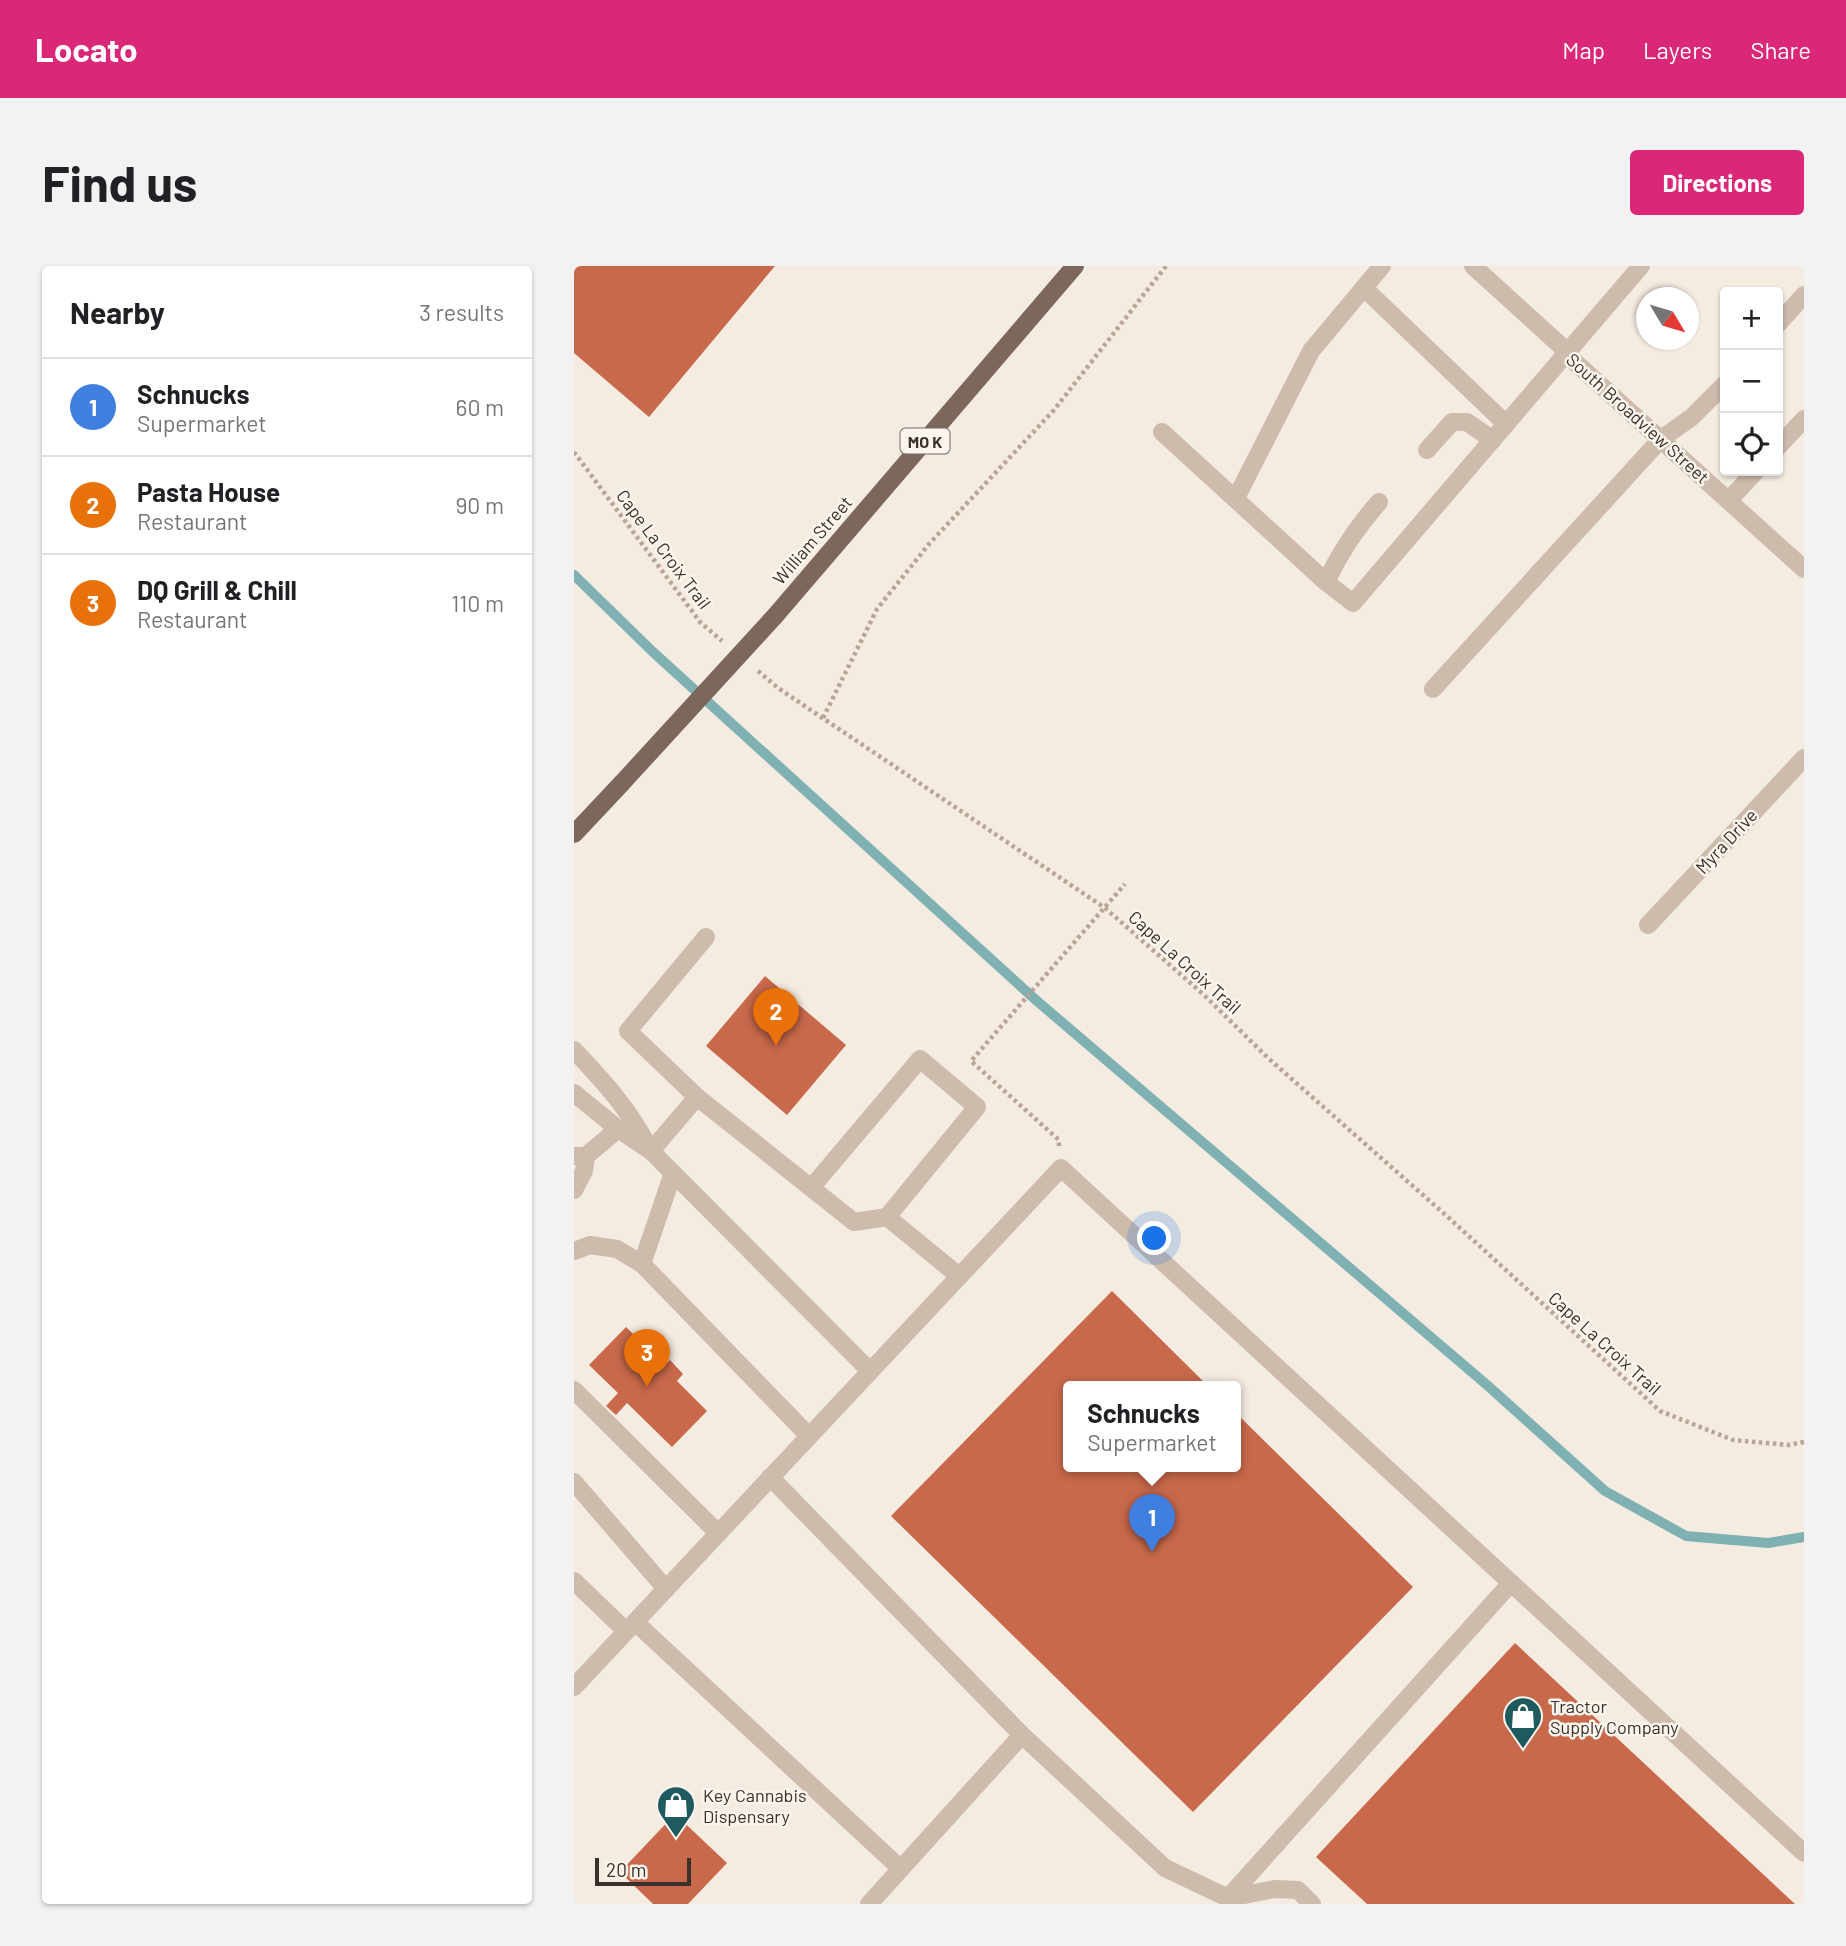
<!DOCTYPE html>
<html lang="en">
<head>
<meta charset="utf-8">
<style>
	body { margin:0; font-family:Barlow,sans-serif; background:#f2f2f2; color:#202124 }
	.controls { position:absolute; right:21px; top:21px; display:grid; overflow:hidden; border-radius:7px; box-shadow:0 2px 5px #0004 }
	.controls button { width:63px; height:63px; display:grid; place-items:center; padding:0; border:0; border-bottom:2px solid #e0e0e0; background:#fff; color:#202124; font:35px sans-serif }
	.compass { position:absolute; left:1062px; top:21px; width:63px; height:63px; border-radius:50%; background:#fff; box-shadow:0 2px 5px #0004; rotate:128deg }
	.scale { position:absolute; left:21px; bottom:18px; width:96px; box-sizing:border-box; padding-left:7px; border:4px solid #3b302b; border-top:0; font-size:19px; line-height:24px; white-space:nowrap; color:#3b302b; -webkit-text-stroke:5px #fbf5ee; paint-order:stroke }
	.you { position:absolute; left:581px; top:973px; width:24px; height:24px; margin:-18px; border:5px solid #fff; border-radius:50%; background:#1a73e8; box-shadow:0 0 0 10px #1a73e833 }
	.badge { display:grid; place-items:center; width:46px; height:46px; border-radius:50%; background:#db2777; color:#fff; font-size:23px; font-weight:700 }
	.pin { position:absolute; translate:-50% -58px; filter:drop-shadow(0 2px 4px #0008) }
	.pin::after { content:''; position:absolute; top:37px; width:24px; height:21px; background:inherit; clip-path:polygon(0 0,100% 0,50% 100%) }
	.popup { position:absolute; left:489px; top:1115px; width:178px; height:91px; box-sizing:border-box; display:grid; place-content:center; border-radius:7px; background:#fff; filter:drop-shadow(0 2px 5px #0005); font-size:23px; white-space:nowrap; color:#757577 }
	.popup b { font-size:26px; color:#202124 }
	.popup::after { content:''; position:absolute; left:50%; top:100%; margin-left:-14px; border:14px solid transparent; border-top-color:#fff }
	.list { margin:0; padding:0; list-style:none }
	h2 { display:flex; justify-content:space-between; align-items:center; height:91px; margin:0; padding:0 28px; font-size:30px }
	h2 small { font-size:23px; font-weight:400; color:#757577 }
	.list li { display:grid; grid-template-columns:46px 1fr auto; gap:21px; align-items:center; box-sizing:border-box; height:98px; padding:0 28px; border-top:2px solid #e0e0e0 }
	.list b { display:block; font-size:26px; white-space:nowrap }
	.list p { margin:0; font-size:23px; white-space:nowrap; color:#757577 }
	.list em { font-size:23px; font-style:normal; color:#757577 }
	.icon { flex:none; width:38px; height:38px; fill:none; stroke:currentColor; stroke-width:2; stroke-linecap:round; stroke-linejoin:round }
	.map { position:relative; flex:none; width:1230px; height:1638px; overflow:hidden; border-radius:7px }
	header { display:flex; align-items:center; gap:42px; box-sizing:border-box; height:98px; padding:0 35px; background:#db2777; color:#fff }
	header strong { font-size:33px }
	nav { display:flex; gap:38px; margin-inline-start:auto; font-size:24px }
	.intro { display:flex; align-items:center; justify-content:space-between; box-sizing:border-box; height:168px; padding:0 42px }
	h1 { margin:0; font-size:49px }
	.button { padding:18px 32px; border-radius:7px; background:#db2777; color:#fff; font-size:24px; font-weight:700 }
	main { display:flex; gap:42px; padding:0 42px }
	aside { flex:1; background:#fff; border-radius:7px; box-shadow:0 2px 5px #0004 }
	.map>svg:first-child { display:block }
</style>
</head>
<body>
<header>
<strong>Locato</strong>
<nav><a>Map</a><a>Layers</a><a>Share</a></nav>
</header>
<div class="intro"><h1>Find us</h1><a class="button">Directions</a></div>
<main>
<aside>
<h2>Nearby<small>3 results</small></h2>
<ul class="list">
<li><span class="badge" style="background:#3f7fe0">1</span><div><b>Schnucks</b><p>Supermarket</p></div><em>60 m</em></li>
<li><span class="badge" style="background:#e8710a">2</span><div><b>Pasta House</b><p>Restaurant</p></div><em>90 m</em></li>
<li><span class="badge" style="background:#e8710a">3</span><div><b>DQ Grill &amp; Chill</b><p>Restaurant</p></div><em>110 m</em></li>
</ul>
</aside>
<div class="map">
<svg width="1230" height="1638" viewBox="0 0 1230 1638">
	<rect width="100%" height="100%" fill="#f4ebe1"/>
	<g fill="none" stroke-linecap="round" stroke-linejoin="round">
		<path stroke="#7fb0b2" stroke-width="10" d="M0,309L79,386L463,735L913,1119L1031,1225L1112,1270L1194,1277L1230,1271"/>
	</g>
	<g fill="#c8694b">
		<path d="M0,0H201L75,151L0,87Z"/>
		<path d="M191,710L272,779L213,849L132,780Z"/>
		<path d="M538,1025L634,1120H494V1200H662V1147L839,1321L619,1546L317,1250Z"/>
		<path d="M52,1061L91,1099L96,1094L109,1108L103,1115L133,1145L98,1181L53,1137L42,1149L32,1140L44,1127L15,1099Z"/>
		<path d="M941,1377L1221,1638H793L742,1591Z"/>
		<path d="M101,1548L153,1597L114,1638H79L46,1606Z"/>
	</g>
	<g fill="none" stroke-linecap="round" stroke-linejoin="round">
		<g stroke="#b9a596" stroke-width="4.5" stroke-dasharray="3.5 3.5" stroke-linecap="butt">
			<path d="M0,186L126,356L148,375"/>
			<path d="M184,405L204,422L531,642L630,729L694,792L875,952L1086,1145L1159,1174L1215,1179L1230,1176"/>
			<path d="M249,452L303,343L355,278L480,144L592,0"/>
			<path d="M485,880V874L397,795L551,618"/>
		</g>
		<g stroke="#cdbbac" stroke-width="18">
			<path d="M790,22L932,158"/>
			<path d="M1204,58L1230,29"/>
			<path d="M588,166L752,316L779,337L1067,0"/>
			<path d="M1204,181L1230,153"/>
			<path d="M853,184L878,156H893L919,174"/>
			<path d="M662,232L737,85L808,0"/>
			<path d="M1155,234L1182,205"/>
			<path d="M752,316C766,286 783,261 805,236"/>
			<path d="M859,423L1087,173L1118,151L1151,118"/>
			<path d="M132,671L54,765L123,831L280,956L313,951L385,1010"/>
			<path d="M77,885L123,831"/>
			<path d="M0,890H12L44,863"/>
			<path d="M237,922L346,793L403,841L313,951"/>
			<path d="M0,924L10,905L12,890"/>
			<path d="M0,985L16,979L43,983L68,998L235,1170"/>
			<path d="M68,998L99,907"/>
			<path d="M0,1124L144,1267"/>
			<path d="M196,1211L448,1469L591,1602L654,1632L701,1623L724,1624L738,1638"/>
			<path d="M0,1216L92,1323"/>
			<path d="M0,1315L52,1365"/>
			<path d="M61,1356L327,1603"/>
			<path d="M0,1421L487,902L1230,1587"/>
			<path d="M653,1633L937,1317"/>
			<path d="M295,1638L448,1469"/>
		</g>
		<g stroke="#cdbbac" stroke-width="18">
			<path d="M899,0L987,80L993,89L1230,303"/>
			<path d="M1074,659L1230,492"/>
			<path d="M0,784C30,816 55,843 75,882"/>
			<path d="M0,827L44,863L77,885L296,1105"/>
		</g>
		<g stroke="#7d675c" stroke-width="18">
			<path d="M201,350L501,0"/>
			<path d="M0,568L48,517"/>
		</g>
		<path stroke="#7d675c" stroke-width="18" d="M48,517L201,350"/>
	</g>
	<defs>
		<symbol id="shop-pin" viewBox="-11 -11 22 30"><path d="M0 17L-7.5 6A9.5 9.5 0 1 1 7.5 6Z" fill="#1f5a5e" stroke="#fbf5ee"/><path d="M-5-2.5h2.3a2.7 3.5 0 0 1 5.4 0H5L5.5 6h-11ZM-1.5-2.5h3a1.5 2.3 0 0 0-3 0Z" fill="#fff"/></symbol>
	</defs>
	<g fill-rule="evenodd">
		<use href="#shop-pin" x="927" y="1428" width="44" height="60"/>
		<use href="#shop-pin" x="80" y="1517" width="44" height="60"/>
	</g>
	<g text-anchor="middle" dominant-baseline="central" stroke-width="5" stroke-linejoin="round" paint-order="stroke">
		<rect fill="#fbf5ee" stroke="#756b66" stroke-width="2" x="326.5" y="162.5" width="49" height="25" rx="5"/>
		<g font-size="16" font-weight="bold" fill="#3b302b">
			<text x="351" y="175">MO K</text>
		</g>
		<g font-size="18" fill="#3b302b" stroke="#fbf5ee">
			<text transform="translate(1064 152) rotate(42)">South Broadview Street</text>
			<text transform="translate(238 274) rotate(-49)">William Street</text>
			<text transform="translate(90 283) rotate(53)">Cape La Croix Trail</text>
			<text transform="translate(1152 575) rotate(-47)">Myra Drive</text>
			<text transform="translate(611 696) rotate(42)">Cape La Croix Trail</text>
			<text transform="translate(1031 1077) rotate(42)">Cape La Croix Trail</text>
		</g>
		<g font-size="18" fill="#3b302b" stroke="#fbf5ee" text-anchor="start">
			<text x="976" y="1440">Tractor<tspan x="976" dy="21">Supply Company</tspan></text>
			<text x="129" y="1529">Key Cannabis<tspan x="129" dy="21">Dispensary</tspan></text>
		</g>
	</g>
</svg>
<div class="controls">
<button>+</button>
<button>−</button>
<button><svg class="icon" aria-label="locate" viewBox="0 0 24 24"><circle cx="12" cy="12" r="6"/><path d="M12 2v4M12 18v4M2 12h4M18 12h4"/></svg></button>
</div>
<svg class="compass" viewBox="-18 -18 36 36"><path d="M0-13l5 13h-10z" fill="#e53935"/><path d="M0 13l5-13h-10z" fill="#757577"/></svg>
<div class="scale">20 m</div>
<div class="you"></div>
<div class="pin badge" style="left:578px;top:1286px;background:#3f7fe0">1</div>
<div class="popup"><b>Schnucks</b>Supermarket</div>
<div class="pin badge" style="left:202px;top:780px;background:#e8710a">2</div>
<div class="pin badge" style="left:73px;top:1121px;background:#e8710a">3</div>
</div>
</main>
</body>
</html>
